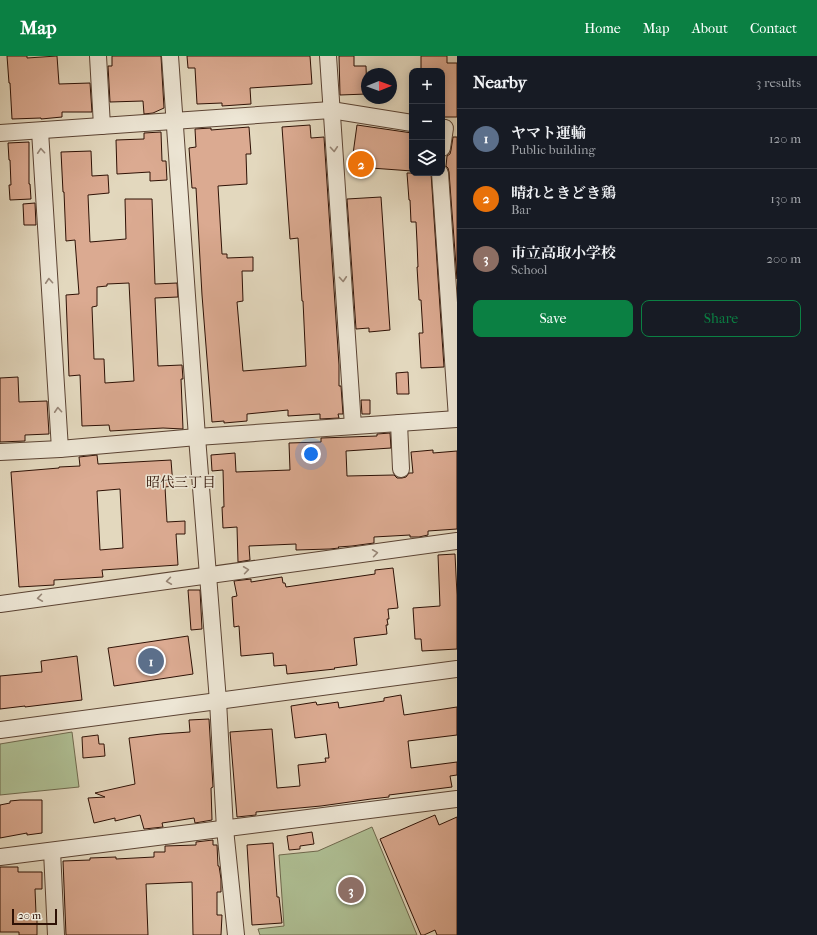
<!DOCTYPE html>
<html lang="en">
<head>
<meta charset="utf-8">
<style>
	body { margin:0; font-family:"IM FELL French Canon","Noto Serif JP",serif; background:#20242c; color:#f1f3f6 }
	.controls { position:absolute; right:12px; top:12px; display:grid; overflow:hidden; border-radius:8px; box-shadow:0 2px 10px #0003 }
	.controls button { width:36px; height:36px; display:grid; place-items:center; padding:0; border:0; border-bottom:1px solid #363941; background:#171b24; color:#f1f3f6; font:20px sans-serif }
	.compass { position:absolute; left:361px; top:12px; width:36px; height:36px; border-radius:50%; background:#171b24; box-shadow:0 2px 10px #0003; rotate:89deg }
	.scale { position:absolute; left:12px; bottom:10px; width:45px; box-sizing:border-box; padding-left:4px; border:2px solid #2e1105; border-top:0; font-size:11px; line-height:14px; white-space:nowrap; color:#2e1105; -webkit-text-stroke:3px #ede6d5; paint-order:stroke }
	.you { position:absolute; left:311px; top:398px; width:14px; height:14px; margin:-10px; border:3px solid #fff; border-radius:50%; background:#1a73e8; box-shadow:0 0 0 6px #1a73e833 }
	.badge { display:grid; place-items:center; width:26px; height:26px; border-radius:50%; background:#0b8043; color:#fff; font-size:13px; font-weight:700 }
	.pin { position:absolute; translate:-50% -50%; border:2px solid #fff; box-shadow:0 1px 4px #0006 }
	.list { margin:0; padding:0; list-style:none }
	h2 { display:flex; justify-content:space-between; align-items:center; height:52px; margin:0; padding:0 16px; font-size:17px }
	h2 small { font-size:13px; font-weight:400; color:#9ea1a6 }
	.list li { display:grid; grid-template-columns:26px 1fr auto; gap:12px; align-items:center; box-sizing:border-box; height:60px; padding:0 16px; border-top:1px solid #363941 }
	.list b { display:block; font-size:15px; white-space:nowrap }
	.list p { margin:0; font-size:13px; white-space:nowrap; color:#9ea1a6 }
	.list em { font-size:13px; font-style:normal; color:#9ea1a6 }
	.actions { display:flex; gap:8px; padding:12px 16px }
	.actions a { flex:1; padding:9px 0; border:1px solid #0b8043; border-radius:8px; text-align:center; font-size:14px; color:#0b8043 }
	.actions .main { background:#0b8043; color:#fff }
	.icon { flex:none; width:22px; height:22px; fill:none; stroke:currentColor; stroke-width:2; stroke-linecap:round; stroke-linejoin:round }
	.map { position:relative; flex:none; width:457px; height:879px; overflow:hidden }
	header { display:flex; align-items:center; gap:24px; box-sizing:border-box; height:56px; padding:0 20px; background:#0b8043; color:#fff }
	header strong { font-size:19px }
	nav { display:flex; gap:22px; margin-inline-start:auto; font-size:14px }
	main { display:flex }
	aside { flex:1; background:#171b24 }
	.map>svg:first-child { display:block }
</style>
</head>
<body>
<header>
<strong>Map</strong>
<nav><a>Home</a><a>Map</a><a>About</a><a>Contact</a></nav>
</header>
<main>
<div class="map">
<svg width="457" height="879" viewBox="0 0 457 879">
	<rect width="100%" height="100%" fill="#e3d8be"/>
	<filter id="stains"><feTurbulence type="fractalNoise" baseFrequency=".005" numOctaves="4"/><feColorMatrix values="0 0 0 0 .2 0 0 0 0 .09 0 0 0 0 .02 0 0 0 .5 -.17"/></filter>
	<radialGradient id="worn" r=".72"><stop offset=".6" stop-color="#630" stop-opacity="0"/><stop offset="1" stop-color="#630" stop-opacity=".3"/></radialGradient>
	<g fill="#afc095" stroke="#6e684d">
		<path d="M72,676L79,731L0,739V688Z"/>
		<path d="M372,771L417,879H260L258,873L284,870L279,799L318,795Z"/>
	</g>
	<g fill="#dbaa91" stroke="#2e1105" fill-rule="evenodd">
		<path d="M7,0H27V2L57,0L59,28L90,27L92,56H62V61L41,63V62L12,63L10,27H9Z"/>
		<path d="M112,0H161L164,52L153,57L144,58L143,45L110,46L108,10H112Z"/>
		<path d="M187,0H310L312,28L250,32L251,48L222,50V47L197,48L195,12H188Z"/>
		<path d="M339,0H354V10H366L367,38L340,39Z"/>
		<path d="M421,0H447V7H457V61H442V15H421Z"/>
		<path d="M310,69L311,82L324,81L339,309V330H341L343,358H338L339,362L320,363V358L288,360V354L247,358V365L224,367V365L212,366L202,239L196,132H192L189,92L196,91L195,73L211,72V74L249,71L251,98H246L247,128L218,130L222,198H227V202L253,201V215H242L243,245L237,246L243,315L306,310L303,245H302L298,182L290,183L282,71Z"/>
		<path d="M357,69L412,77V115L371,112V118H352L351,98H353Z"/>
		<path d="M161,76L162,105H166L167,124L150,125V116L117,118L116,84L144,83V77Z"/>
		<path d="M453,81H457V223L449,116L448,112L446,110L447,100L450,98L451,94Z"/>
		<path d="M29,86V128H30L31,143L10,144L9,129H11L10,104H9L8,87Z"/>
		<path d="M91,95L92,120L108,119L109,137L88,139L90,186L126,183L125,143H152L155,228L177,227L178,241L155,242L158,310L182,309L183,323H181L183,373L163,372L110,375L109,369L82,370L80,319L69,320L66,239L79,238L75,184L66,185L64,136H63L61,96ZM129,227L134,325L105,327L104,303H94L92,251L97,250V231L107,230V228Z"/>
		<path d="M407,117H431L444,311L421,312L419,277H423L421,244H419L417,211H418L417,186L416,166H411L410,144H409Z"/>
		<path d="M381,141L390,274L369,276V272L356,273L347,143Z"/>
		<path d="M35,147L36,169H24L23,148Z"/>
		<path d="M408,316L409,338H397L396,317Z"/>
		<path d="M18,321L19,346L47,345L49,378L25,379V385L0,386V322Z"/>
		<path d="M361,344H370V358H362Z"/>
		<path d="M390,377L391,392L346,395L347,420L394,419L397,422H402L406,421L409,417H413L411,396L433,394V397L457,395V473L428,475V479L419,481H410V479L374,481V487L352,490L338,491L339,492L330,493L296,494V488L249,490L250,504L238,506L237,471L223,472L222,451H224L223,414L212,415L211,399L235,397L236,416L290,414L289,387L321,386V382L377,380V378Z"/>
		<path d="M97,399L98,408L171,404L173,430L165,431L167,466L185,465V478H176L178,509L102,514L103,521L54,524V529L19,531L11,416L59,412V411L80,410L79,401ZM120,433L123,492L100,494L97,435Z"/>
		<path d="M455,498L457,539V593L422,595L421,583H415L413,552L440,550L438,499Z"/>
		<path d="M393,512L398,552L388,553L389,563H387L388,569H386L387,578L354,582L357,609L334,612L335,613L287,618L286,609L274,610L273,597L241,600L239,570L234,571L232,541L237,540L234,525L251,523V526L282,521L283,527H285L286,531L375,518V514Z"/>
		<path d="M188,534H200L202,573L191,574Z"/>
		<path d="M188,580L193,618L114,630L108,592Z"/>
		<path d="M77,600L82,644L25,651V650L0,653V620L42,616L41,605Z"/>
		<path d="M401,639L404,659L457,651V679L408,685L411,712L457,706V719L450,720L452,731L389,739V741L371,743L321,750L256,756V759L237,761L230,676L272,673L277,732L300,730L298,709L326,706L325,702H329L326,678L295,682L291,650L316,646L317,649L338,646L339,652L384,645V642Z"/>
		<path d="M209,663L213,731L211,732L212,764L195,767L194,762L162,767L163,771L144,773L140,759L115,765V762L94,767L88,742L105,741L95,737L135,728L129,682L161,678L190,676L189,664Z"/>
		<path d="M98,679L99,688H104L105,700L83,702L82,681Z"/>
		<path d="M20,744H42V777L27,779V777L0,782V749L10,747V745Z"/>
		<path d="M435,759L439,769L457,761V879H437L435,874L424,879H421L380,783Z"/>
		<path d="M312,776L314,788L300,790V793L289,794L287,780Z"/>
		<path d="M213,784V789H217L218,810H219L221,823V836H217V859H222L221,879H193L192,826L146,828L148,879H66L63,805L90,804V802L116,801V803L154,801V796H165V790L196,789V786Z"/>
		<path d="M273,787L277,841H279L282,867L252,869L247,789Z"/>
		<path d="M0,811H18V816H42V833H35L36,858H37V879H19V876H0Z"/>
	</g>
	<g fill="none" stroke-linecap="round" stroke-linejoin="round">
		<defs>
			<g id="minor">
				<path d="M98,0L102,70"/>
				<path d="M170,0L197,381L218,645L225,773L236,879"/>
				<path d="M328,0L353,370"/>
				<path d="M40,75L60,393"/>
				<path d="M0,77L331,54L412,67"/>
				<path d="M442,92L445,72"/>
				<path d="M440,117L457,362"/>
				<path d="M399,367L401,413"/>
				<path d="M0,396L60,393L197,381L457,363"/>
				<path d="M0,548L457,485"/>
				<path d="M0,674L457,613"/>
				<path d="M52,795L56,879"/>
				<path d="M0,801L457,743"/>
			</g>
		</defs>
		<use href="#minor" stroke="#5b4333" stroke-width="18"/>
		<use href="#minor" stroke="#ede6d5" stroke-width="16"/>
	</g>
	<defs><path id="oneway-chevron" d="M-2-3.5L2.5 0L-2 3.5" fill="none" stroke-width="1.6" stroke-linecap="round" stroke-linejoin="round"/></defs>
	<g stroke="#978677">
		<use href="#oneway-chevron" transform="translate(334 93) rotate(86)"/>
		<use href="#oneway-chevron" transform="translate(41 95) rotate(-94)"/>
		<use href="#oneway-chevron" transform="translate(343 223) rotate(86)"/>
		<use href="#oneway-chevron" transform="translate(49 225) rotate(-94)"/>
		<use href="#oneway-chevron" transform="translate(58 354) rotate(-94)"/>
		<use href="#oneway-chevron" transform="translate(375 497) rotate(-8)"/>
		<use href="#oneway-chevron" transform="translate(246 514) rotate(-8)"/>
		<use href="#oneway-chevron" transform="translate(169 525) rotate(172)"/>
		<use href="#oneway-chevron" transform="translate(40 542) rotate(172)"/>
	</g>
	<g text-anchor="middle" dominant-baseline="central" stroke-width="3.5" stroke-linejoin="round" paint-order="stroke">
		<g font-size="14" fill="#2e1105" stroke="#ede6d5">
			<text x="181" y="426">昭代三丁目</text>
		</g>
	</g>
	<rect width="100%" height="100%" filter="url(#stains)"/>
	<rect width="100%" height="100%" fill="url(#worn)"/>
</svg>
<div class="controls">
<button>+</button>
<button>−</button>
<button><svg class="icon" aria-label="layers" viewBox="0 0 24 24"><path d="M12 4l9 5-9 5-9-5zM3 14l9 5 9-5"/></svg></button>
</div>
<svg class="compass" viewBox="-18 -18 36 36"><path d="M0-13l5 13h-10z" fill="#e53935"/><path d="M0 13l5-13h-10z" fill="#9ea1a6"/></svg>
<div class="scale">20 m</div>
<div class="you"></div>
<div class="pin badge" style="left:151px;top:605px;background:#5c6f8a">1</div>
<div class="pin badge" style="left:361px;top:108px;background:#e8710a">2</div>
<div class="pin badge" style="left:351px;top:834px;background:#8d6e63">3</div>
</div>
<aside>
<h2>Nearby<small>3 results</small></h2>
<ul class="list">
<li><span class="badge" style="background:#5c6f8a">1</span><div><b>ヤマト運輸</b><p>Public building</p></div><em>120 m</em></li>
<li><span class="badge" style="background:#e8710a">2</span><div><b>晴れときどき鶏</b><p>Bar</p></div><em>130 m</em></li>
<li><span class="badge" style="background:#8d6e63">3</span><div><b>市立高取小学校</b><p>School</p></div><em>200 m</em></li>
</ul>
<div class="actions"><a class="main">Save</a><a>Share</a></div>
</aside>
</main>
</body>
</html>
